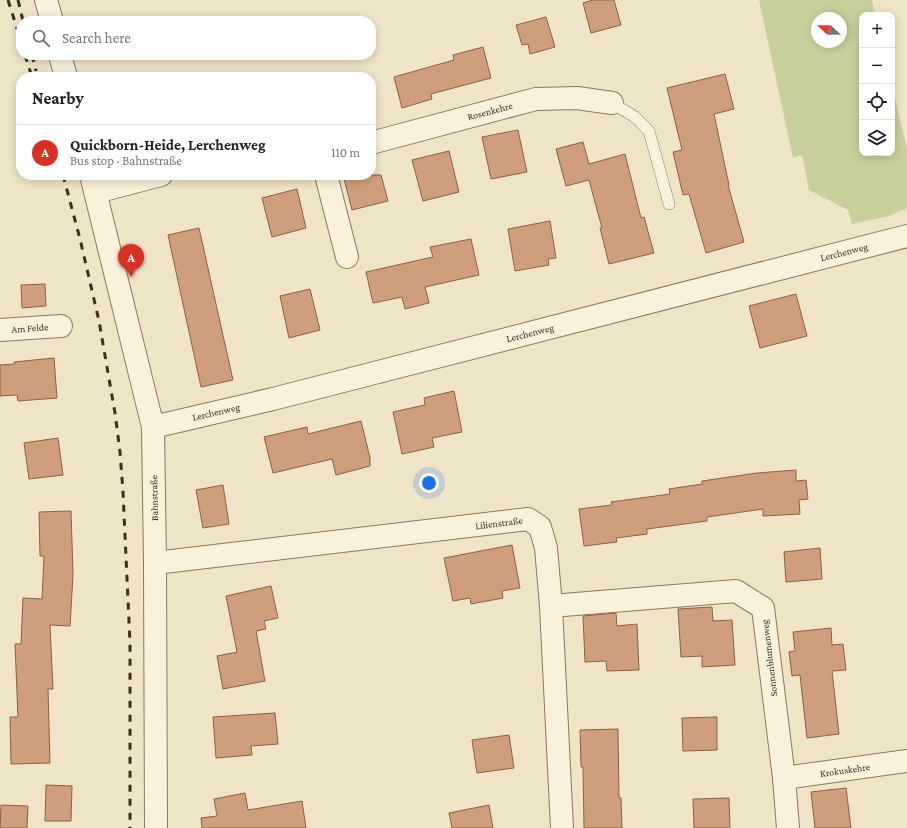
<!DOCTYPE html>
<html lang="en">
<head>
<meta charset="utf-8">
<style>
	body { margin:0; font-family:"Crimson Pro",serif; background:#f6f6f6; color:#222 }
	.controls { position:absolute; right:12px; top:12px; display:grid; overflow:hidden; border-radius:8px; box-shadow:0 2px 10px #0003 }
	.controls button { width:36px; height:36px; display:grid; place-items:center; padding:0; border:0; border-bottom:1px solid #e0e0e0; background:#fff; color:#222; font:20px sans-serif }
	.compass { position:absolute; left:811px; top:12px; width:36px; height:36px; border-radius:50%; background:#fff; box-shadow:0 2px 10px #0003; rotate:292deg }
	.you { position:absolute; left:429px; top:483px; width:14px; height:14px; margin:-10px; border:3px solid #fff; border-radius:50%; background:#1a73e8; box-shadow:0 0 0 6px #1a73e833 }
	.badge { display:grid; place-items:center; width:26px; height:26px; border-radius:50%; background:#d93025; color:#fff; font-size:13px; font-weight:700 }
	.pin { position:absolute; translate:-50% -33px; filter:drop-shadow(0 1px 2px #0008) }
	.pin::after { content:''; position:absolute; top:21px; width:14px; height:12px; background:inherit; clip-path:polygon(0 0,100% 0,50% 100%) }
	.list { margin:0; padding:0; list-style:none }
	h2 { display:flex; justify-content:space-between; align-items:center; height:52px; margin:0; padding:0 16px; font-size:17px }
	h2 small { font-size:13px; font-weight:400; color:#767676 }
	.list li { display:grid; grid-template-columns:26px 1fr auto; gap:12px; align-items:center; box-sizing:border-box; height:56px; padding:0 16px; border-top:1px solid #e0e0e0 }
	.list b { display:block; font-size:15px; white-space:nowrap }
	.list p { margin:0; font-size:13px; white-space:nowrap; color:#767676 }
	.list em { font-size:13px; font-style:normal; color:#767676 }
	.icon { flex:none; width:22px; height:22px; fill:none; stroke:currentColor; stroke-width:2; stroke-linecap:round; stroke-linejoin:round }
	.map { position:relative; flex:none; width:907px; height:828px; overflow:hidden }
	.search { position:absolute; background:#fff; box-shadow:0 2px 10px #0003; left:16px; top:16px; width:360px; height:44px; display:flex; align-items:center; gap:10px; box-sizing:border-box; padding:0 14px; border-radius:16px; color:#767676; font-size:15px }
	.panel { position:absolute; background:#fff; box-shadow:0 2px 10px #0003; left:16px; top:72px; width:360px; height:108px; border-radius:16px }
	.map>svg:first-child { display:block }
</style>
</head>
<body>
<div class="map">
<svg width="907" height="828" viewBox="0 0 907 828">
	<rect width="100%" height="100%" fill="#f0e4c8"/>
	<path fill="#c9cf9b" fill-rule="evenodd" d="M759,0H872L875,15H862V153H892V86L907,149V208L889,216L852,224L848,210L809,190L802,155L793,158ZM817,18H841V42H817Z"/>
	<g fill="#cf9f7d" stroke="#8d5f41">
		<path d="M593,0H614L621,25L591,33L583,3Z"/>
		<path d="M546,17L555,47L530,54L528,44L522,45L516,25Z"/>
		<path d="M483,47L491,78L431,94L432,99L402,108L394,77L454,60L453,55Z"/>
		<path d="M725,74L734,109L714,114L729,185H728L744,242L706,253L689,194L683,195L673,152L682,150L667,88Z"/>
		<path d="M518,130L527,172L491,179L482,137Z"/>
		<path d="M583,142L589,164L625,154L641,218L644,217L654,253L609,264L600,228H602L589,180L566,186L556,149Z"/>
		<path d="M449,151L459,192L423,201L412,160Z"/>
		<path d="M343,175H381L388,201L352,210Z"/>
		<path d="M297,189L306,228L272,237L262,198Z"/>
		<path d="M550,221L556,258L548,259L549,265L515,271L508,229Z"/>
		<path d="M199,228L233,380L201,387L168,235Z"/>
		<path d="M471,239L479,275L425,287L429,303L405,309L402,297L373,303L366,272L433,257L430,247Z"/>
		<path d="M45,284L46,306L22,308L21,285Z"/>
		<path d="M310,289L320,330L289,338L280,296Z"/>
		<path d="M796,294L807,336L760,348L749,306Z"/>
		<path d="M54,358L57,398L18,401L17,395L0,396V365L15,364L14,362Z"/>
		<path d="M454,391L462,432L432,438L434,447L402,454L393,412L425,405L424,398Z"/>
		<path d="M361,421L370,458V466L336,475L332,459L273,473L264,437L307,427L308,434Z"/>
		<path d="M58,438L63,475L29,479L24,443Z"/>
		<path d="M796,470V481L806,480L808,499L799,500L800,514L763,516V509L707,517V521L647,529V534L616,538L617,542L584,546L579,509L612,505L611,502L670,494L669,489L702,484V481L757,473Z"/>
		<path d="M223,485L229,524L203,528L196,490Z"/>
		<path d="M71,511L73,575L70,626L50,625L53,689H48L50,763L11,764L10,717H18L15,644H21L23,598L42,599L44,556H40L39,512Z"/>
		<path d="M512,545L520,588L502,591L503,598L471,604L470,598L453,601L444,558Z"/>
		<path d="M820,548L822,579L786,582L784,552Z"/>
		<path d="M271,586L278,618L264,621L266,629L256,631L265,681L223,689L217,656L237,652L226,596Z"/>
		<path d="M712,607L713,621L732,620L735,665L702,667V656L681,657L678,609Z"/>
		<path d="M616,613L617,626L637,624L639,670L607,671L606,661L585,662L583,616Z"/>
		<path d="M831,628L832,645L843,644L846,670L832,671L839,734L807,738L800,675L792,676L789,652L795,651L793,632Z"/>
		<path d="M275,713L278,744L251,746L252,755L216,758L213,717Z"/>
		<path d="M717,717V750L683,751L682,718Z"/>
		<path d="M618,729L619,798H621L622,828H584L583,767H581L580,730Z"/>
		<path d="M509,735L514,768L477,773L472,740Z"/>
		<path d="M46,785L72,786L71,821H45Z"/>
		<path d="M846,788L851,828H815L811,792Z"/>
		<path d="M245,793L248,810L302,801L306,828H202L201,818L217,816L214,799Z"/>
		<path d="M729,798L730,828H694L693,799Z"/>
		<path d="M1,805L28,806L27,828H0Z"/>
		<path d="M489,805L493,828H452L449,813Z"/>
	</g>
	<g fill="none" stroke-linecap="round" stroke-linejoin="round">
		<defs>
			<path id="lane" d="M612,103L635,117L649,131L669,204"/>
			<g id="street">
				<path d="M46,0L52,21"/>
				<path d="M60,55L66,77"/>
				<path d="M371,143L536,99L577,98L612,103"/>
				<path d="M91,175L153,427L155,563L156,828"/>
				<path d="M326,175L347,257"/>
				<path d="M96,192L161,175"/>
				<path d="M0,330L61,326"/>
				<path d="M153,427L273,399L907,236"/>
				<path d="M155,563L528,519L540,527L546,548L551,606L562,828"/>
				<path d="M551,606L736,591L763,608L784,778L788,828"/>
				<path d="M784,778L907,761"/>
			</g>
		</defs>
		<use href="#lane" stroke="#8d765c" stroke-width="12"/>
		<use href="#street" stroke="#8d765c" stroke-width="24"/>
		<use href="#lane" stroke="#faf1dc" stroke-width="11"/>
		<use href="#street" stroke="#faf1dc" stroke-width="22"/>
		<g stroke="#3d2e20" stroke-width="3" stroke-dasharray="7 7" stroke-linecap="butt">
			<path d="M8,0L21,41"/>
			<path d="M18,0L23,21"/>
			<path d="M25,55L32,77"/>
			<path d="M32,55L36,71"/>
			<path d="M63,175L80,239L99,321L115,413L120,452L123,492L130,643V828"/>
		</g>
	</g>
	<g text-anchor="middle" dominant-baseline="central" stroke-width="3" stroke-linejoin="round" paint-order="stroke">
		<g font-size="10" fill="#3d2e20" stroke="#f7eed8">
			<text transform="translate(490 111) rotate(-15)">Rosenkehre</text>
			<text transform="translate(844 252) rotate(-14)">Lerchenweg</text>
			<text transform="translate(30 328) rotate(-4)">Am Felde</text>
			<text transform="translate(530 333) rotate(-14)">Lerchenweg</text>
			<text transform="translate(216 412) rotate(-13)">Lerchenweg</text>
			<text transform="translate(154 498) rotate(-91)">Bahnstraße</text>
			<text transform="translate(499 523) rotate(-7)">Lilienstraße</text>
			<text transform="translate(769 658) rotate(-97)">Sonnenblumenweg</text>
			<text transform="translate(845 770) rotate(-8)">Krokuskehre</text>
		</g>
	</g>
</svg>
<div class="controls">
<button>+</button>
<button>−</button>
<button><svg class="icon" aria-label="locate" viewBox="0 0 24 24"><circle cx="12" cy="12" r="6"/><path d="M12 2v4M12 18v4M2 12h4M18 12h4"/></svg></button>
<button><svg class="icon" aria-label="layers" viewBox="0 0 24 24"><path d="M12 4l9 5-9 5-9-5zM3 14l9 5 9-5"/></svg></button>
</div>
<svg class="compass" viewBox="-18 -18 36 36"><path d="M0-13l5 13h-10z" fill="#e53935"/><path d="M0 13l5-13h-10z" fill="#767676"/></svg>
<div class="you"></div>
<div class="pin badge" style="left:131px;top:277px">A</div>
<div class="search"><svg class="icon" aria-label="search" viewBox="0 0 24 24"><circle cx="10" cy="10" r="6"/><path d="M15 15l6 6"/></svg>Search here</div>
<section class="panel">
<h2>Nearby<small></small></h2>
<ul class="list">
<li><span class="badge">A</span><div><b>Quickborn-Heide, Lerchenweg</b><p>Bus stop · Bahnstraße</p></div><em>110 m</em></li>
</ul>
</section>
</div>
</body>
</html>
